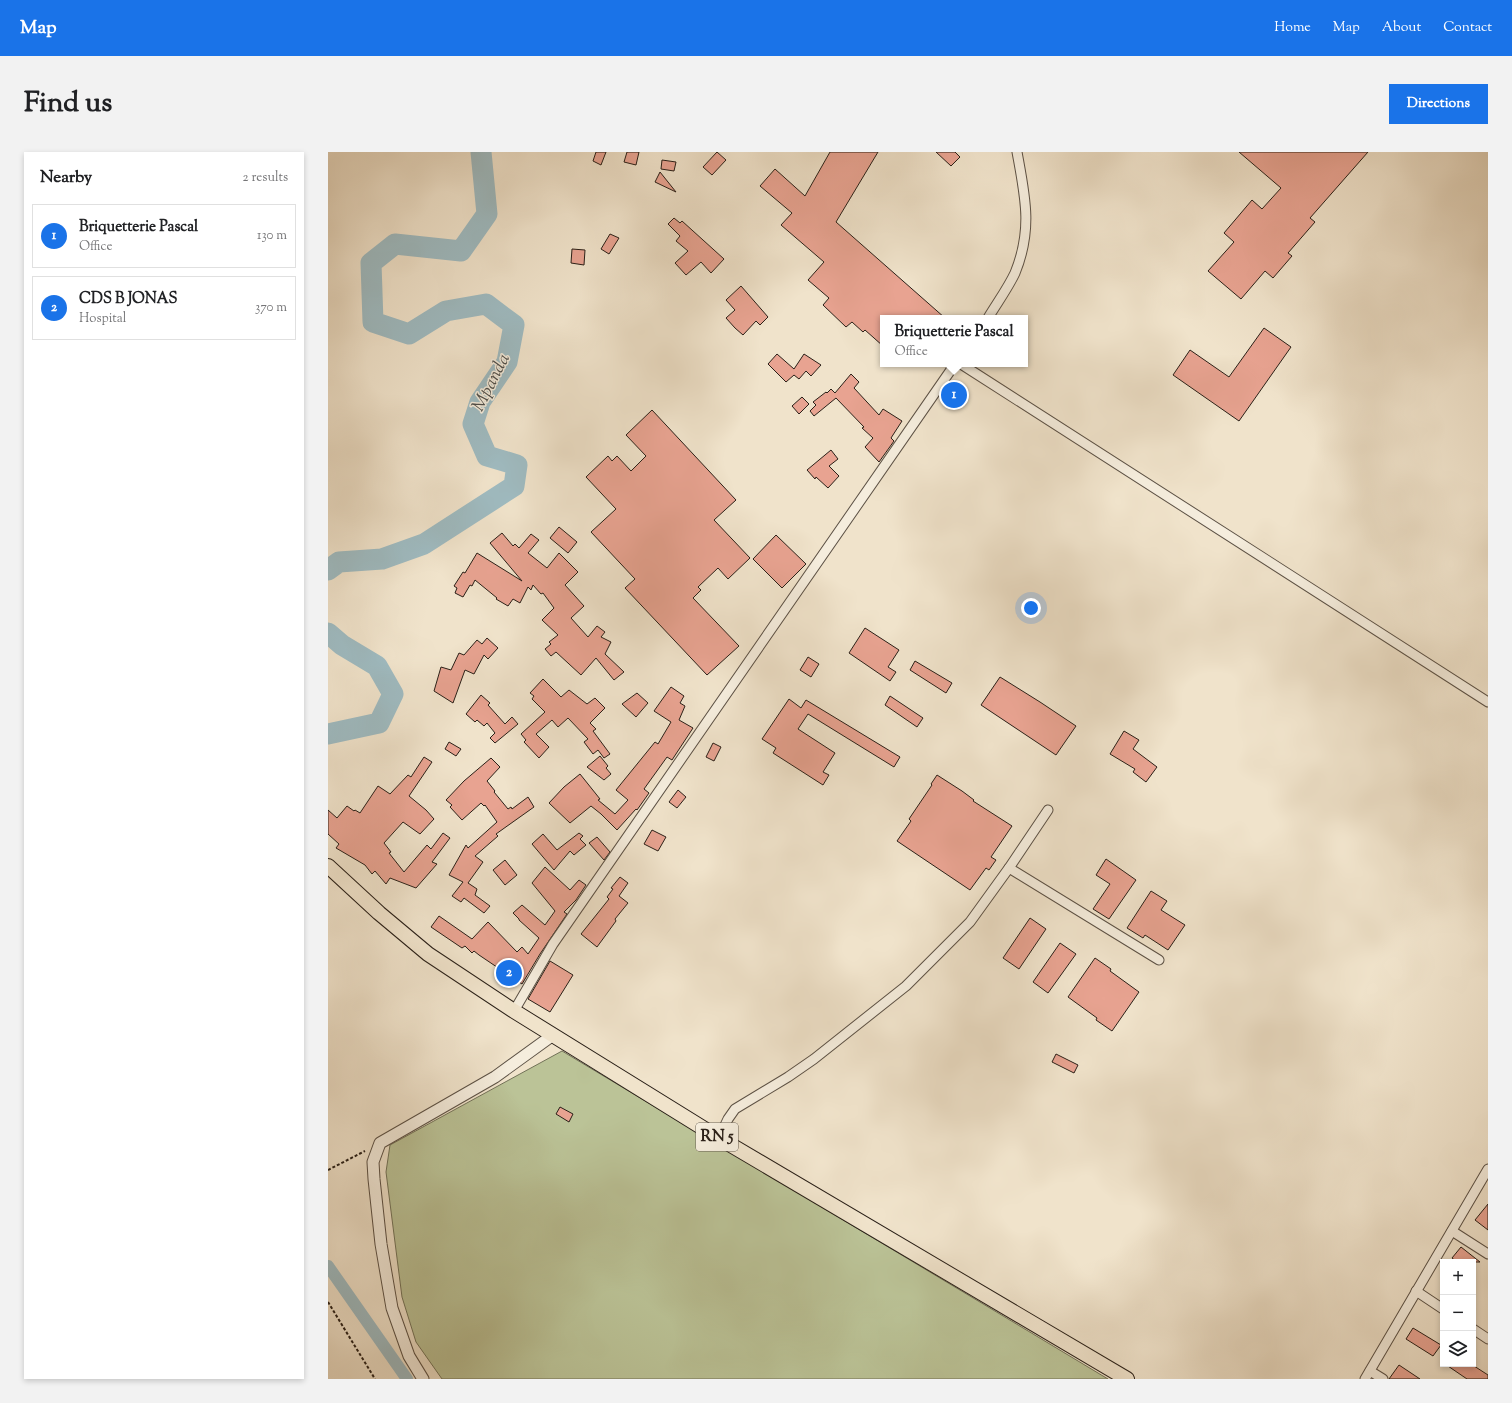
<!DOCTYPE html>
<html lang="en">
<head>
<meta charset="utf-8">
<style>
	body { margin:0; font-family:"Sorts Mill Goudy",serif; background:#f2f2f2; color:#202124 }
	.controls { position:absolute; right:12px; bottom:12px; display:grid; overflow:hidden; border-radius:0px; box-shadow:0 2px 6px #0003 }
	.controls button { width:36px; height:36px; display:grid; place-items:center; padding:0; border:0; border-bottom:1px solid #e0e0e0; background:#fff; color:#202124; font:20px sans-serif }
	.you { position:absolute; left:703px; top:456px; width:14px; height:14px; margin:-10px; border:3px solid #fff; border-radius:50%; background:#1a73e8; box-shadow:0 0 0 6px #1a73e833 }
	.badge { display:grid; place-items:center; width:26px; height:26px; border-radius:50%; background:#1a73e8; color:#fff; font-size:13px; font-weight:700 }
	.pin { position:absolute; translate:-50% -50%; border:2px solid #fff; box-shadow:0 1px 4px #0006 }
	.popup { position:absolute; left:552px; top:163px; width:148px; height:52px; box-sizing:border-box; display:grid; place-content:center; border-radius:0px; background:#fff; filter:drop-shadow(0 1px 3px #0005); font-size:13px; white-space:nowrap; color:#757577 }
	.popup b { font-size:15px; color:#202124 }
	.popup::after { content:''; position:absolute; left:50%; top:100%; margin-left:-8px; border:8px solid transparent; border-top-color:#fff }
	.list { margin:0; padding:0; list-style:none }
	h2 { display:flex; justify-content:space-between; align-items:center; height:52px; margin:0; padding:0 16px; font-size:17px }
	h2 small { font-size:13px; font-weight:400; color:#757577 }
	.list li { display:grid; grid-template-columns:26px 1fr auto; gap:12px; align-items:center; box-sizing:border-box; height:64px; margin:0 8px 8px; padding:0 8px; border:1px solid #e0e0e0; border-radius:0px }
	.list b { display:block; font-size:15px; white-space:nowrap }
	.list p { margin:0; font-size:13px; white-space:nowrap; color:#757577 }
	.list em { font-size:13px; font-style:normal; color:#757577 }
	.icon { flex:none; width:22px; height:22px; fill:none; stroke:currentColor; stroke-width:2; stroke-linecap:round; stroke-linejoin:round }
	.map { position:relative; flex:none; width:1160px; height:1227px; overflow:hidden; border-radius:0px }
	header { display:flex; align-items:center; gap:24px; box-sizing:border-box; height:56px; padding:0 20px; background:#1a73e8; color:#fff }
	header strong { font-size:19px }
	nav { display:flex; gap:22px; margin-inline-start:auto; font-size:14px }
	.intro { display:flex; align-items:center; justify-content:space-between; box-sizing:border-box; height:96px; padding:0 24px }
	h1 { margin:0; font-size:28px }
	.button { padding:10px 18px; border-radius:0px; background:#1a73e8; color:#fff; font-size:14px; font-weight:700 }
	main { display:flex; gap:24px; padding:0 24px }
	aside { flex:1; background:#fff; border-radius:0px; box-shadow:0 2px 6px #0003 }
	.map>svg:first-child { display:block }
</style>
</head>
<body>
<header>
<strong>Map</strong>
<nav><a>Home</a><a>Map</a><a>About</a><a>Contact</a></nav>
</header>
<div class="intro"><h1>Find us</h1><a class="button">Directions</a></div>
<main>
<aside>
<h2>Nearby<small>2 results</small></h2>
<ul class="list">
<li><span class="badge">1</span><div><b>Briquetterie Pascal</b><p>Office</p></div><em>130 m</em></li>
<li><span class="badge">2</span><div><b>CDS B JONAS</b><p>Hospital</p></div><em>370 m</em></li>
</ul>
</aside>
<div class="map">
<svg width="1160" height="1227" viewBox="0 0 1160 1227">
	<rect width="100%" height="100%" fill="#f0e3cb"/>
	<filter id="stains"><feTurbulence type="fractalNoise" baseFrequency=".005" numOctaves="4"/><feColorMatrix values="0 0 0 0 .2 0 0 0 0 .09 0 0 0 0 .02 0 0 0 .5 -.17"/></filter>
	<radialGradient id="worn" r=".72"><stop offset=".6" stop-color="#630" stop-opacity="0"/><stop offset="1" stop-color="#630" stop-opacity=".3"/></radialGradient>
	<path fill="#bbc397" stroke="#727258" d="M234,899L780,1227H114L88,1190L74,1145L58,1020L62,993Z"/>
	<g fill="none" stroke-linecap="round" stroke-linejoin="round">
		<path stroke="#9fbbc1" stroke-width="12" d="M0,1114L79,1227"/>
		<g stroke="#9fbbc1" stroke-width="21">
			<path d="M0,418L11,410L54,407L96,392L186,334L189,313L159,304L145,272L152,250L179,210L186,173L158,152L118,159L81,182L45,170L43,111L67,92L133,99L159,62L153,0"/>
			<path d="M0,481L14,493L49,514L65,542L51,571L0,582"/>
		</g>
	</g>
	<g fill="#e8a391" stroke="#2a2018">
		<path d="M268,0H278L273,13L265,9Z"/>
		<path d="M299,0H311L308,13L296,10Z"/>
		<path d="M389,0L398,8L384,23L375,15Z"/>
		<path d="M502,0H550L508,70L617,166H555V194L537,178L535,180L524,170L518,175L495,153L501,146L480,128L496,110L453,73L464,61L432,34L447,17L477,44Z"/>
		<path d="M608,0H627L632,5L623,14Z"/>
		<path d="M911,0H1040L982,66L987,70L960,101L964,104L945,126L937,119L913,147L880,119L906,90L896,81L924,48L934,57L953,36Z"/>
		<path d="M334,8L348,10L346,19L333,17Z"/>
		<path d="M332,20L348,40L327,30Z"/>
		<path d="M346,66L352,71L354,69L396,107L383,121L373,110L358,123L347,111L360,99L348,89L352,84L340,72Z"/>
		<path d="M282,82L291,86L281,102L273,97Z"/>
		<path d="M244,97L257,98L256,113L243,111Z"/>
		<path d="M413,134L440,165L432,173L428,169L415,183L407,176L398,166L407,158L398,148Z"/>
		<path d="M936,176L963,195L911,269L845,223L862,198L901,225Z"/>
		<path d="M449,202L466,217L476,202L493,213L483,224L478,219L471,227L466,223L458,230L440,212Z"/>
		<path d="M523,222L531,230L526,236L551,263L555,257L574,269L563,286L566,289L551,310L537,295L545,286L534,276L536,275L508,246L486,264L482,259L488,253L485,250L498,240L499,241L503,237L507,241Z"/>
		<path d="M474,245L481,252L471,262L464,254Z"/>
		<path d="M324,258L408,348L386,368L422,406L400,427L390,416L370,435L373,438L365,446L411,494L379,523L297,436L307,427L263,380L288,357L258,325L280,304L284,309L289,304L303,319L318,304L298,283Z"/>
		<path d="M503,298L510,307L501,314L511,324L500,336L488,325L487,327L479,318Z"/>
		<path d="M231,375L249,390L240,401L222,386Z"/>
		<path d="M174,381L185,394L187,392L191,396L203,382L211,388L200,401L219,416L231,401L250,420L237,433L256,454L243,466L260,485L269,474L277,480L273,485L283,490L277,502L296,520L286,528L268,506L253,523L228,500L223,504L217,497L223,492L221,490L230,483L214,468L226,456L215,441L213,442L205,433L203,438L200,435L192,451L185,447L180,454L168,447L169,446L147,428L144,434L142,433L135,445L127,441L129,436L126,434L135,420L137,421L149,401L194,429L162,391Z"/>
		<path d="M448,383L478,412L454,436L425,407Z"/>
		<path d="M537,476L571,498L560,515L568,520L562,529L521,501Z"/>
		<path d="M159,486L170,496L160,507L156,503L146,522L137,518L125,551L106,539L113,515L123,518L131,501L136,503L149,488L154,492Z"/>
		<path d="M480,505L491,512L483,525L472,518Z"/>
		<path d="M587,509L624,531L618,541L582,518Z"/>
		<path d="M672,525L712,550L748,574L728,603L653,553Z"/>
		<path d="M215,527L233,545L241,538L259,552L267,546L277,556L262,571L268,577L265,579L282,602L276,606L270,598L265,602L256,590L260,587L240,566L230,575L224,568L208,582L221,595L211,606L196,590L198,588L193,582L217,560L204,547L206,544L202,541Z"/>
		<path d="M343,535L356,544L352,551L357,554L351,568L365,576L344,608L339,605L316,637L321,641L309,658L308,657L289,678L273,662L263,654L242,671L221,651L236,635L252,622L272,647L270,648L287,662L300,648L288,638L327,590L330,592L343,570L326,559Z"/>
		<path d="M309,541L320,551L308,565L294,552Z"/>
		<path d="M153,543L162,551L160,553L177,572L184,565L190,572L167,591L162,586L167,581L159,571L156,574L149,568L147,570L138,562Z"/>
		<path d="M562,544L595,566L589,575L557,553Z"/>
		<path d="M461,547L473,556L478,548L572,605L566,615L480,562L470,577L507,601L495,620L501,623L495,633L445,601L448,596L434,587Z"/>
		<path d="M796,579L811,588L805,597L829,615L818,630L805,620L807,617L782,602Z"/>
		<path d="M121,590L133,597L128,604L117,597Z"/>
		<path d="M385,591L393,595L386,609L378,605Z"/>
		<path d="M272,604L280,614L278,616L283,622L276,628L259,615Z"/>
		<path d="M96,605L104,610L81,644L98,658L106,667L92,682L75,670L56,691L63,700L61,701L76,720L99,693L103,697L115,681L122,686L104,710L109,712L88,736L62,726L58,732L47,719L44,722L37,713L8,696L11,692L0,682V658L9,666L19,654L26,659L27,658L32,661L50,634L62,642L80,623L83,625Z"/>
		<path d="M163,606L172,615L159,629L167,639L166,640L180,657L183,655L184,657L200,645L206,655L168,682L170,684L147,704L155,710L140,731L149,737L147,743L162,754L156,761L136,746L133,750L124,744L135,730L121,723L138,693L140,696L169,670L157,653L156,654L153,651L134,668L122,655L124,653L118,648L136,629Z"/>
		<path d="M609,623L634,639L646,648L645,649L684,674L663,705L668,708L661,718L658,716L642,738L569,689L583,669L581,667L604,633L603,632Z"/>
		<path d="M350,638L358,645L349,656L341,650Z"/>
		<path d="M324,678L338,685L330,699L316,692Z"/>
		<path d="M251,681L255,684L252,687L258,693L246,703L242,699L226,718L204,692L215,682L229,698Z"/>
		<path d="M269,685L282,700L276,708L261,691Z"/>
		<path d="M778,707L808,728L781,767L765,757L782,732L768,723Z"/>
		<path d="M177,708L189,723L177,733L165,718Z"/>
		<path d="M217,715L242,738L251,728L258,733L248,748L236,760L239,762L212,802L194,832L151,803L146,799L144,801L137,794L134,796L103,775L111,764L144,787L160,770L189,800L194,795L200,802L211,786L191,768V767L185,761L194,753L217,773L227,759L204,731Z"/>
		<path d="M292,725L300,731L291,744L300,751L287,767L288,769L269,795L253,782L281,747L279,745L285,737L283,736Z"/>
		<path d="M823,739L839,749L833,758L857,773L840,798L817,783L815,786L799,776Z"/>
		<path d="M702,766L718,777L691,817L675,806Z"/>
		<path d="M732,791L748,802L720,841L705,830Z"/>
		<path d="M767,806L783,817L782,819L811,840L784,879L768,868L769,866L740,845Z"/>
		<path d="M222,809L245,823L222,860L200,847Z"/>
		<path d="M728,902L750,913L746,921L724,910Z"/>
		<path d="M232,955L245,962L241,970L228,962Z"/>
		<path d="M1160,1052V1078L1147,1068Z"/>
		<path d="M1133,1095L1152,1110H1129L1124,1106Z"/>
		<path d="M1085,1176L1113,1193L1105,1204L1078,1187Z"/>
		<path d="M1117,1212H1143L1160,1223V1227H1139Z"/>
		<path d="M1071,1213L1092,1227H1061Z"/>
	</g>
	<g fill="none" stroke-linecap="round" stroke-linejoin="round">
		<defs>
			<g id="minor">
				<path d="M660,166C669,151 680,136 687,121C705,77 697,44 689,0"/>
				<path d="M633,212L1160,550"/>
				<path d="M681,716L831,808"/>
				<path d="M186,859L225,792L627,212"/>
				<path d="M391,986L400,967L407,957L460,925L486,907L578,834L642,770L681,716L720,658"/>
				<path d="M1124,1079L1160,1102"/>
				<path d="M1088,1139L1115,1157"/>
				<path d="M1145,1177L1160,1187"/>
				<path d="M1042,1219L1055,1227"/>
				<path d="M1037,1227L1160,1017"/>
			</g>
			<path id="tertiary" d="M95,1227L81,1204L64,1156L53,1092L46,1027L45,1010L52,991L167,925L225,883"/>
			<path id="primary" d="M0,714L51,761L100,802L186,859L391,986L799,1227"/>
		</defs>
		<use href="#minor" stroke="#5c5145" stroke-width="11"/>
		<use href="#tertiary" stroke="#5c5145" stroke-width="13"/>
		<use href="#primary" stroke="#2a2018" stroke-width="16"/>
		<g stroke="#2a2018" stroke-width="2" stroke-dasharray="3 2" stroke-linecap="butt">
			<path d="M0,1018L37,999"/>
			<path d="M0,1150L47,1227"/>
		</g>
		<use href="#minor" stroke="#f5eddd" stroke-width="9"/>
		<use href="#tertiary" stroke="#f5eddd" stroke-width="11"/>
		<use href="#primary" stroke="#f0e3cb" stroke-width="14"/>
	</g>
	<g text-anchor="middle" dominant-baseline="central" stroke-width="3" stroke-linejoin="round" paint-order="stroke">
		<rect fill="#f5eddd" stroke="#675e53" stroke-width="1" x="368" y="971" width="42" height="28" rx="3"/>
		<g font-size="16" font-weight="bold" fill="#2a2018">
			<text x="389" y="985">RN 5</text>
		</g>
		<g font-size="18" font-style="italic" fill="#4d4e4b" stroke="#f5eddd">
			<text transform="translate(164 231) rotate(-63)">Mpanda</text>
		</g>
	</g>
	<rect width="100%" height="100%" filter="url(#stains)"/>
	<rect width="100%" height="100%" fill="url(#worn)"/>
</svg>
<div class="controls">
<button>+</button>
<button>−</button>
<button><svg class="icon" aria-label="layers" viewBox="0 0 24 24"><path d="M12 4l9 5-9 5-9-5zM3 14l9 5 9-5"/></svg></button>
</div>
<div class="you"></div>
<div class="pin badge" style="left:626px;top:243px">1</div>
<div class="popup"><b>Briquetterie Pascal</b>Office</div>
<div class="pin badge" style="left:181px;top:821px">2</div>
</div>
</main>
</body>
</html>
